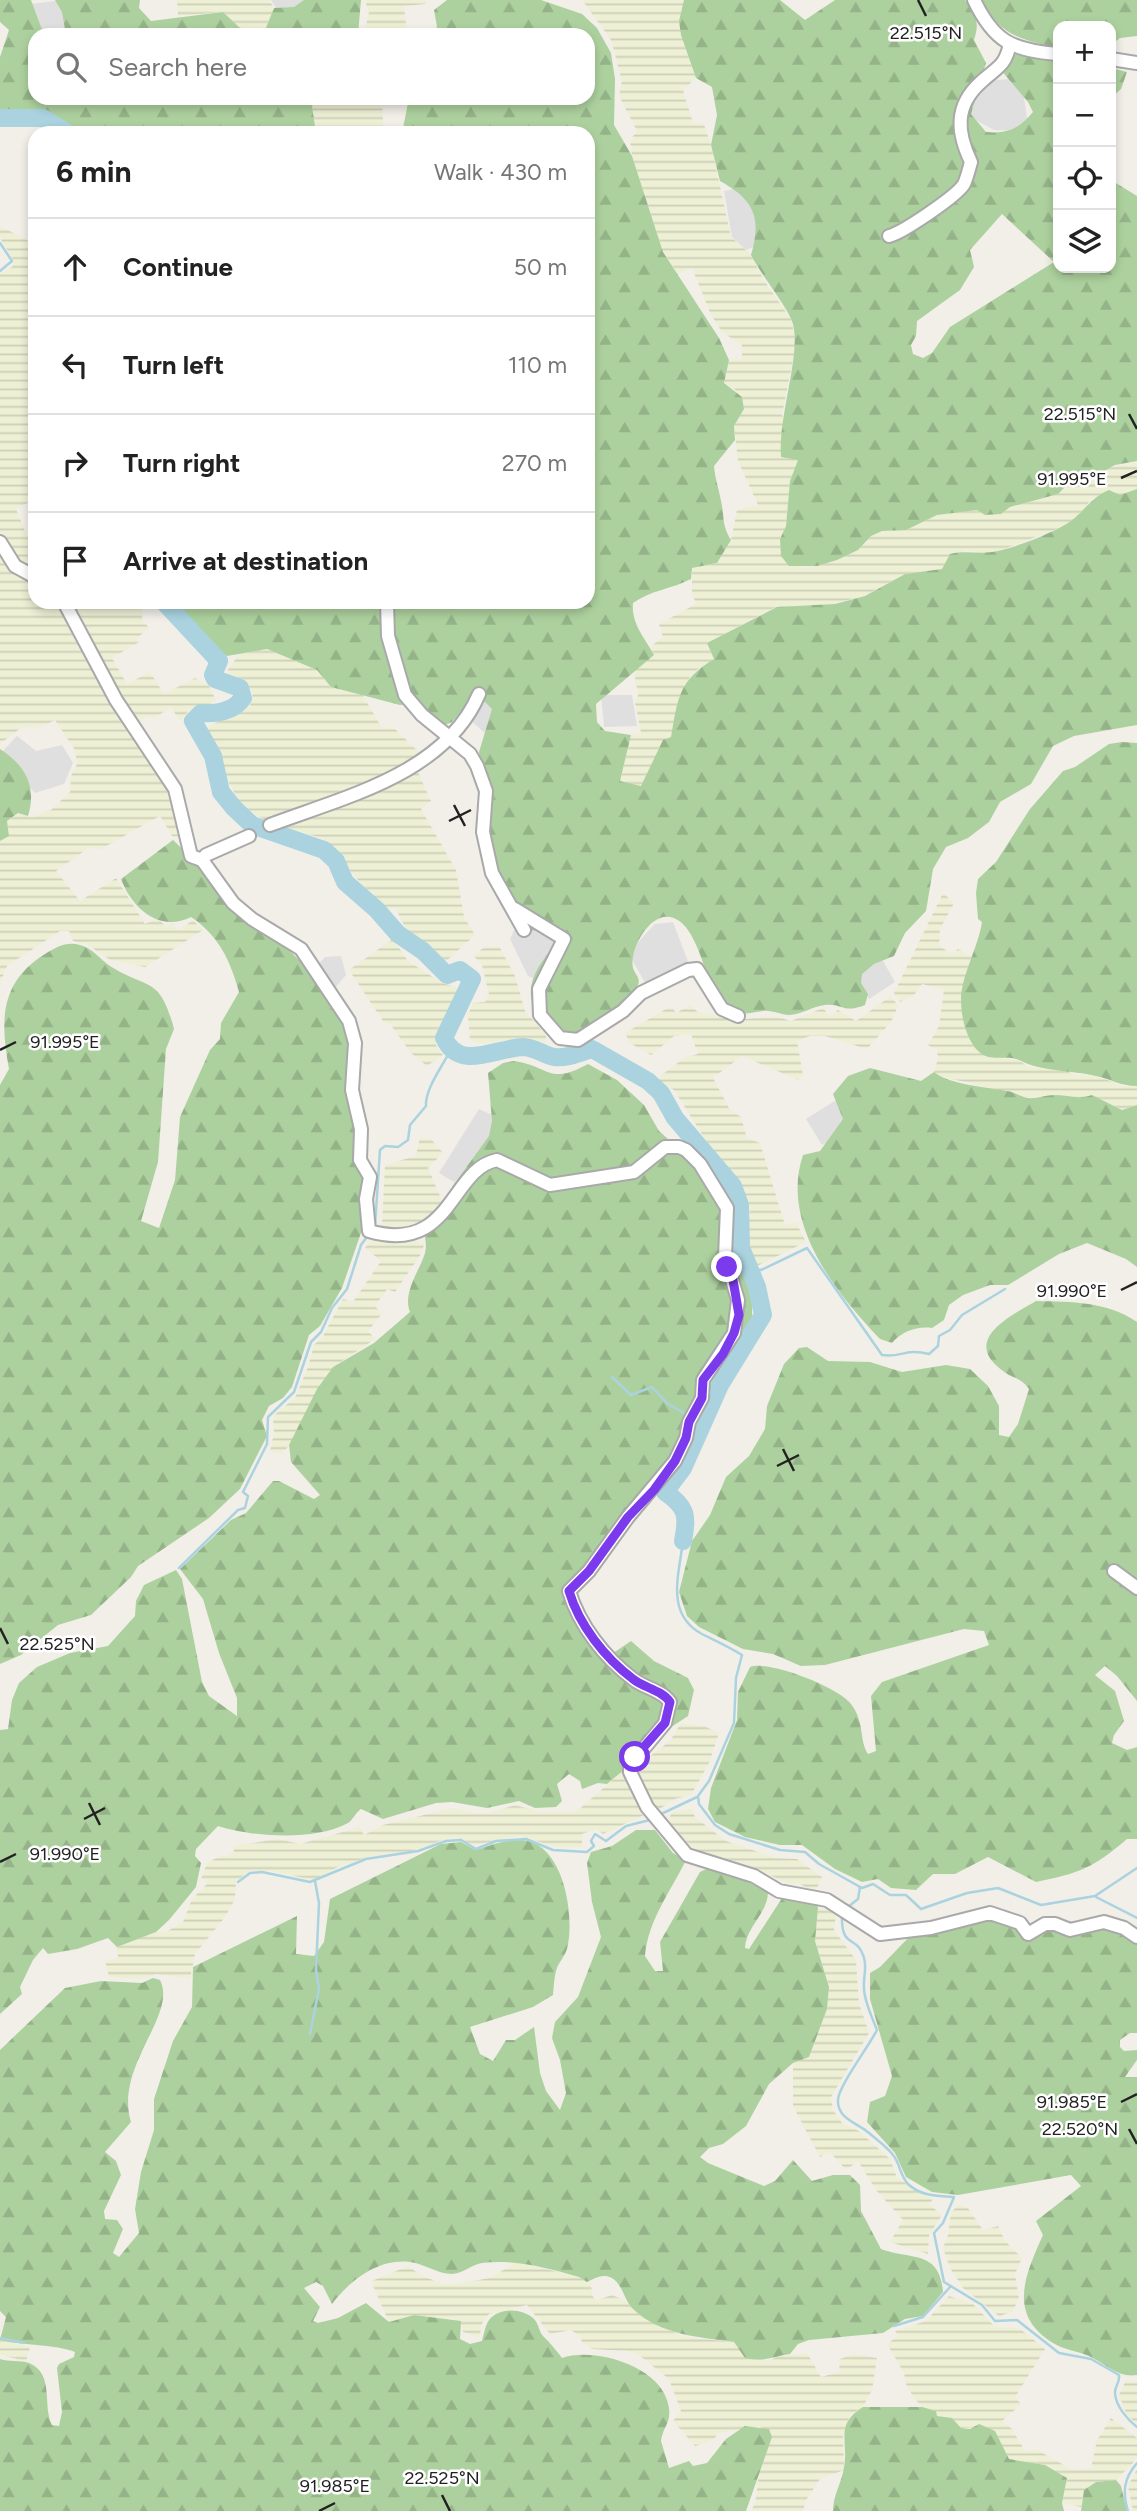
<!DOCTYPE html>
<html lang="en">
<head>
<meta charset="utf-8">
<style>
	body { margin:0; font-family:Figtree,sans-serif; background:#f2f2f2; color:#222 }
	.controls { position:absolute; right:21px; top:21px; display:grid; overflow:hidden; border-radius:14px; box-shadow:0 4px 10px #0003 }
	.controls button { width:63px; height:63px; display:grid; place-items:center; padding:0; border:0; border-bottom:2px solid #e0e0e0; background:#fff; color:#222; font:35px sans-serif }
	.stop { position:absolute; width:21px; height:21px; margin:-16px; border:5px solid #7c3aed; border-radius:50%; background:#fff }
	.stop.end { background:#7c3aed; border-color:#fff; box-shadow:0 2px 7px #0008 }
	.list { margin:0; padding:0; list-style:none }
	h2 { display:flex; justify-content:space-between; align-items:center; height:91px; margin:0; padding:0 28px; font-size:30px }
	h2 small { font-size:23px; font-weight:400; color:#767676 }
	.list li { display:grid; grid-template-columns:46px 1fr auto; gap:21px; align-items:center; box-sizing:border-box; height:98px; padding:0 28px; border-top:2px solid #e0e0e0 }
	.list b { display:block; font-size:26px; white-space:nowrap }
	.list em { font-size:23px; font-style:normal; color:#767676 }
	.icon { flex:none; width:38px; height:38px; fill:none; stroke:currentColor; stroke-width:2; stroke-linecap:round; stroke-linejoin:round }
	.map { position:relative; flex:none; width:1137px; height:2511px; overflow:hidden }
	.search { position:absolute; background:#fff; box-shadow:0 4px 10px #0003; left:28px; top:28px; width:567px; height:77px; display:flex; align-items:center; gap:18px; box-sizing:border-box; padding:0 24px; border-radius:21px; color:#767676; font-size:26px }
	.panel { position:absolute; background:#fff; box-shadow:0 4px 10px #0003; left:28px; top:126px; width:567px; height:483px; border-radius:21px }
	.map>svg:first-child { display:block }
</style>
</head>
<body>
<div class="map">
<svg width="1137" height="2511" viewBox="0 0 1137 2511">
	<defs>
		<pattern id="farmland-rules" width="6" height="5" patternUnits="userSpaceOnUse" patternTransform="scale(1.75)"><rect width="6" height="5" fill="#eef0d5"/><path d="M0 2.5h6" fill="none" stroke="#ccceb7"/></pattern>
		<pattern id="forest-firs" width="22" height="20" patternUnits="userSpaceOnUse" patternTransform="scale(1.75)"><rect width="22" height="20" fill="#add19e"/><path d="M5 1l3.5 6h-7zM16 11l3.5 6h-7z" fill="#95b388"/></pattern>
	</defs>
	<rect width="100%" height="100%" fill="#f2efe9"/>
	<g fill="#e0dfdf">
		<path d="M62,0L70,35H38L31,4Z"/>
		<path d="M271,0H312L280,15Z"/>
		<path d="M1021,78L1029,131L994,130L958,110L974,82Z"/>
		<path d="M752,185L760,244L746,250L732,237L724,191Z"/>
		<path d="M471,687L498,707L491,738L458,710Z"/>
		<path d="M601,695H632L637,726L604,727Z"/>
		<path d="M17,736L36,751L62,745L73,763L64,784L35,793L0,754Z"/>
		<path d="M525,907L570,936L546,984L528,976L510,939Z"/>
		<path d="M673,922L692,972L651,993L628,953L655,924Z"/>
		<path d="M879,954L895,982L869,999L854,975Z"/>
		<path d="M341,956L346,975L328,996L310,974L325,957Z"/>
		<path d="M838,1099L853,1127L822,1145L806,1119Z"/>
		<path d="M479,1109L503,1120L485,1155L454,1182L439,1173Z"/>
	</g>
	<g fill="url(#farmland-rules)">
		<path d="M177,0H269L274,8L263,35H256L239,27L223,12L178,16Z"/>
		<path d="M365,0H427L425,4L404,6L407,35H364L369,12Z"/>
		<path d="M582,0H684L686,49L696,78L683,90L693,123L704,125L711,145L731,237L751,255L763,279L792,321L796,344L782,415L799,459L790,481L786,526L780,539L801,568L817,566L858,550L871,536L882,531L906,530L937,515L961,511L977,510L985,515L1001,514L1010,507L1058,494L1081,475L1137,461V489L1129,494L1092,498L1078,516L1062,527L999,551L977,553L967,550L943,569L905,574L864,596L820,607H776L707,643L714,659L692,673L678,700L671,737L641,787L620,781L631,735L641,733L635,702L638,696L634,670L654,655L650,647L663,637L659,624L696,604L692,594V568L717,563L731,540L737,510L758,505L738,461L734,426L744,409L735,389L724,383L729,360L742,359V345L722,332L711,315L692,268L678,274L663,252L632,156L630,140L637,131L619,96L622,81L611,40Z"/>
		<path d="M335,98H382L383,125L379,133H316L312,106L316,102L333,105Z"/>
		<path d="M35,207V499L16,509L27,536L35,533V574L22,569L0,536V273L12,267L14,261L0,238V226L34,244L35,231L28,217Z"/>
		<path d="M0,547L35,580V602H61L170,786L182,837L172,836L160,816L99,850L90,847L56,871L80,901L116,878L145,924L158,918L166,927L172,924L179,930L193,920L203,930L145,967L110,960L87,944L73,941L69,931H60L7,966L0,983V841L9,836L7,822L18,813L32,817L51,810L70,792L71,776L77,764L75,750L55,720L39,728L22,727L0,744Z"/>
		<path d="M67,602H142V619L149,628L137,638L139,642L112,658L127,684L150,672L164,694L195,678L209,686L216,700L209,705L189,710L183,719L179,720L171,707L153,719L147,716L136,724Z"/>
		<path d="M267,649L317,670L331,687L362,694L382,728L393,727L423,756L407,767L268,822L250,811L239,801L224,774L218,752L200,730L250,706L253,693L245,681L231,677L227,671L239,654Z"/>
		<path d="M416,768L431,801L421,809L456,870L464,917L475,935L443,964L405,927L395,907L388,910L377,902L322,838L282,827Z"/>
		<path d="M943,893L954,903L940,929L939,946L952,954L958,949L974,958L963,987L989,1057L1018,1060L1029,1067L1066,1070L1072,1074L1097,1076L1123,1086H1137V1105L1122,1110L1103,1100L1053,1095L1026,1097L1009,1091L980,1088L972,1083L940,1077L934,1072L938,1059L937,1050L928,1045L939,1026L944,990L922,984L914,995L900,1002L894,993Z"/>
		<path d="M393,939L408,961L442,983L456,987L459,993L457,1003L440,1025L435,1040L437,1049L443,1055L427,1066L411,1053L390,1024L383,1021L349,970Z"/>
		<path d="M499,946L515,976L525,1011L546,1035V1042L517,1038L483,1044L470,1040L468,1015L473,1003L485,1002L489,994L482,965L473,955L485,947Z"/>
		<path d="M891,996L898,1006L891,1022L867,1049L825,1036H810L797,1041L803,1075L798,1080L742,1056L713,1078L730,1110L741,1117L747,1138L760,1143L785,1225L796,1222L806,1242L757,1266L747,1254L750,1206L736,1177L719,1161L674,1090L660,1082L659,1077L672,1067L686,1057L698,1054L691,1034L674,1036L651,1055L630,1043L625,1033L671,1006L676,1013L690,1005L698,1012L736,1020L774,1016L791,1021L823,1008L830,1016L838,1010L856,1021Z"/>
		<path d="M420,1137L431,1139L443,1153L428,1168L444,1205L417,1228L393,1231L382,1226L385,1165L416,1156Z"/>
		<path d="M407,1236L424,1245L421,1254L395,1292L387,1289L375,1306L382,1314L368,1331L375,1339L333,1367L295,1438L282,1454L270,1451L274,1433L273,1416L295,1398L308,1367L314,1345L323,1336L343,1299L353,1302L381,1261L365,1248L374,1237Z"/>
		<path d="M681,1723L704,1726L719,1733L709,1763L691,1795L675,1799L658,1810L653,1808L632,1770L670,1741Z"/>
		<path d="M625,1769L646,1814L603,1834L596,1829L582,1834V1847H556L520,1836L474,1845L452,1837L411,1851L372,1856L340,1866L313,1880L271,1871H250L236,1881L235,1899L225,1917L195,1954L190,1979L156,1974L143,1979L109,1977L105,1961L118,1958L117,1947L156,1932H166L183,1922L192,1899L207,1884L208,1880L201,1879L207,1863L222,1855L226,1857L234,1852L233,1846L278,1839L300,1844L360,1827L364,1835L383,1825L453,1808L475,1813H489L515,1805L540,1812H576Z"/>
		<path d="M692,1809L695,1817L726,1841L776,1858L797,1859L822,1877L815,1892L800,1884L787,1883L746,1864L697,1851L667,1824L672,1812Z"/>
		<path d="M818,1908L836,1913L834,1930L856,1960L859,2003L869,2033L831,2097L833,2110L842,2123L859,2131L890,2159L897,2178L933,2199L929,2204L942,2215L929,2235L928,2254L890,2242L903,2220L876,2190L858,2161L846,2170L830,2152L820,2157L793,2106V2063L809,2057L827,2009L829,1987L815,1941Z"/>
		<path d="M959,2205L968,2208L983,2230L998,2226L1005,2241L1022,2258L1015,2274L1019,2299L1012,2312L999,2316L963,2288L950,2268L943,2248L948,2235L951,2212Z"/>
		<path d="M516,2262L579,2277L591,2285L593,2297L597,2300L612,2295L626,2301L635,2311L684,2337L734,2342L768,2362L778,2356L807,2353L821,2377L839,2372L840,2359L854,2354L877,2358L872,2390L863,2407L850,2415L843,2436L844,2470L820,2479L806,2500L803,2511H751L755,2503L761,2460L771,2437L759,2426L719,2433L713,2440L695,2446L673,2421L681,2411L669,2379L640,2356L629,2351L592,2349L582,2342L580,2336L571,2330L550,2334L527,2305L489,2314L481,2325L480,2337L463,2332L460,2321L450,2318L435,2320L414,2315L389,2322L373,2286L372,2281L408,2266L422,2276L443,2284H456L490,2278Z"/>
		<path d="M949,2296L973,2304L995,2327L1019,2328L1045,2349L1015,2397L1021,2404L1002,2421L1012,2429L1025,2451L1037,2450L1073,2470L1091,2468L1097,2440L1111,2418L1137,2438V2456L1133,2463L1116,2480L1096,2482L1084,2490L1081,2507L1062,2503L1067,2478L1044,2465L1009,2459L994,2431L983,2427L961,2428L952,2418L937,2416L936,2411L922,2407L914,2398L906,2384L904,2373L887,2344L898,2336L895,2331L926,2321Z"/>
		<path d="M0,2340L30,2347L26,2361L0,2355Z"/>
		<path d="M1126,2380L1137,2382V2424L1127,2415L1119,2395Z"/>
		<path d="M1137,2469V2511H1133L1128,2486Z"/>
	</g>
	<g fill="url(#forest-firs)" fill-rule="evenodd">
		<path d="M0,0H31L44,35H35V98H319L312,106L316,133H71L43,115L0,113V57L9,30L0,22Z"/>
		<path d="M55,0H140L139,8L151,21L223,12L239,27L256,35H66L62,12Z"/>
		<path d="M304,0H361L358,35H263L274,8L294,7Z"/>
		<path d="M447,0H541L582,14L597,28L611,53L615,79L614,125L632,156L663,252L719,338L729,360L724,383L742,397L744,409L734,426L735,440L714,466C715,479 719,489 721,501C725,518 721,523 731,540L717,563L692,568L691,579C672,589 651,590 633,603C631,624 645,638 654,655L596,704L597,722L605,731L631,735L620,781L641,786L663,740L671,737C678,698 678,681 714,659L707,643L777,607L835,604L865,596L905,574L942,569L950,554C967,550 981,555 998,551C1019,546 1044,536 1063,526C1082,516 1089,498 1109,490L1120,495L1137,489V725L1074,736L1053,746L1031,784L1000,802L989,822L968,838L946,847L933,869L926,911L905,933L894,956L874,964L862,974L861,983L868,994L865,1005C842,1014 843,1003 825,1005C813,1006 801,1015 789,1015C781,1015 772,1010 763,1011C754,1012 747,1015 737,1013C703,1005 705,924 670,917C649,913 629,950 633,968C635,975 642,978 637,987C633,997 620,1006 611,1013C590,1029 565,1049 543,1023C519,993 534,969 556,944L554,938L544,929L531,931L498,878L490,845V816L479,752L492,709L485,702H469L452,722L445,725L416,703L400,705L331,687L317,670L267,649L227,656C204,642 190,627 179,602H588V133H402L409,98H588V35H433L437,27L434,10Z"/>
		<path d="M684,0H780L805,20L835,0H965C976,14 980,22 974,40L986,63L971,114L986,132C1007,134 1019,129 1033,112L1028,102L995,63C1009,47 1040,57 1058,60V268H1111V180L1137,196V461L1115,465L1101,473L1095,470L1070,482L1058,494L1010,507L1001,514L985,515L977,510L937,515L906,530L882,531L871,536L858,550L837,560L817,566H789L781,556L780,539L786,526L790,481L798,460L781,457C778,416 801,356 793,324C788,307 761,275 751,255C762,217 754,200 720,181L711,145L717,115L712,87L696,78L681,35L679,21ZM1002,214L1054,262L950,327L932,353L923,358L913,354L911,345L916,336L917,321L960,290L974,267L970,250Z"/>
		<path d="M981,0H1137V36L1120,38L1111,45V26H1058V47C1023,42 997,33 981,0Z"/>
		<path d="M1111,68L1127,72L1121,89L1111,98Z"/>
		<path d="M1122,742L1137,743V1086C1120,1086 1111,1079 1096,1076C1071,1070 1042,1072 1019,1060C1006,1054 990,1063 978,1051C966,1039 961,1016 961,1000C961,976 978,948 982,922L978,919L976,893L978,879L996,862L1030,809L1063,771L1075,767L1109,744Z"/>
		<path d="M0,749C26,766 37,787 28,816L18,813L7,821L9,836L0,841Z"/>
		<path d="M173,840L201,867L238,913L288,949L305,966L335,1003L351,1041L364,1177L363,1227L342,1288L320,1326L309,1335L292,1387L283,1398L269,1406L262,1420L267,1436L240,1489L209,1518L138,1566L131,1577L91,1615L58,1625L21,1655L0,1664V1085L9,1069C0,1020 0,982 45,954C56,947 67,941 80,945C92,948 100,959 110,966C148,990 160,975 174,1029L166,1049L158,1162L141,1221L159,1228L175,1180L180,1117L210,1050L220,1039L221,1023L239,992C230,960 219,936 191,917C159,933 132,908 121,879Z"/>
		<path d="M514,1061C550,1066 548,1086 588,1064L617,1080L644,1105L659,1131L685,1154L729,1203L737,1260L752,1294V1316L750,1330L736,1352L695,1400L675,1455L583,1572L568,1586L606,1658L631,1641L654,1661L688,1678L694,1690L688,1716L647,1743L625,1769L607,1784L598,1783L582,1789L580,1781L569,1774L557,1784L562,1801L556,1807L535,1808L519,1801L487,1808L452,1802L436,1803L383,1819L361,1809C355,1813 352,1822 346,1824C314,1841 252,1837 218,1826L196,1849L195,1856L201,1863L196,1887L169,1920L156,1932L117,1947L108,1938L77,1949L48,1954L43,1948L33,1960L20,1987L22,1994L0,2014V1730L8,1729L12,1700L19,1683L37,1667L70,1653L108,1646L135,1616L136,1601L144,1585L176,1570L182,1579L202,1682L209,1696L237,1716V1698L219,1653L203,1599L180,1569L231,1520L246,1513L273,1481H279L314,1499L320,1495L291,1462L289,1445L317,1389L333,1367L374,1343L410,1312C402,1293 420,1270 425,1253C427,1246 425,1238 424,1231L451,1209L452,1187L489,1136L492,1121L488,1073L503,1063Z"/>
		<path d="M870,1068L921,1081L934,1072C950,1085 987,1087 1007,1091C1014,1092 1020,1096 1027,1098C1037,1099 1045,1095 1054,1095C1068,1095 1078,1100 1092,1095L1122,1110L1137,1105V1267L1126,1259L1087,1243L1059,1254L1008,1285H990L963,1295L949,1305L944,1320L932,1328C918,1326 902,1331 892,1343L880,1339C835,1292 780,1223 803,1155L820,1151L843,1119L833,1094L848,1076Z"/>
		<path d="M1036,1301C1072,1302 1106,1301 1137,1322V1701L1117,1676L1105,1666L1095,1675L1115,1691L1124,1721L1114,1735L1112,1743L1127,1750L1137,1747V1839H1127C1093,1868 1080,1873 1036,1882L988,1857L955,1874H933L916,1890L891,1888L878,1879L862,1882L835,1869L802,1845H780L745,1837L715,1822L708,1809L711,1788L737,1720L738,1692L750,1667C769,1660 838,1687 851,1704C865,1722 859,1741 868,1754L876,1751L871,1696L882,1682L989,1645L984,1631L964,1629L825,1665L801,1666L773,1654L743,1649L699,1627L687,1616L679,1592L692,1541L710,1515L726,1477L749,1456L765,1429L767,1406L784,1364L799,1348L807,1347L828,1361L870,1362L902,1372L946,1365L970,1369L988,1386L999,1406V1435L1009,1437L1018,1424L1029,1389C1021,1377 1013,1379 1003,1371C960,1340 1011,1316 1036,1301Z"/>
		<path d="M636,1830H655L673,1853L686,1860C671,1891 648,1920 645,1956L655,1971H663L660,1942L700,1872L710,1867L721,1869L768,1892C768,1913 746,1927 745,1948L749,1949L784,1895L817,1904L818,1908L815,1941L829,1987L827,2009L809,2057L793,2063L769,2084L746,2126L723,2144L709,2148L700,2157L708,2163L764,2186L775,2181L793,2160L812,2181L833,2175H850L860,2185L861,2211L881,2249C909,2260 940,2249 943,2292L923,2316L905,2319L883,2333L809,2340L798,2344L790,2354C770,2357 767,2362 745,2358L734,2342C699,2337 660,2335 633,2309C624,2300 623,2285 612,2278C603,2273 595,2278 587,2282L579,2277C547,2268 515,2259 482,2263C471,2265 462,2274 452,2274C438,2274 425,2264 410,2262C379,2258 350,2280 332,2304L323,2286L316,2282L304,2288L320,2307L313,2321L318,2323L338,2318L366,2303L389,2322L414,2315L461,2321L460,2339L470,2344L482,2341C484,2334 485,2326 489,2320C499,2307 523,2308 534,2319C539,2324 539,2333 544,2337C551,2344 556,2350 562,2358C593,2347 656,2365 667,2400C674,2422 663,2425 661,2441L669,2468L689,2461L693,2466L707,2463L726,2439L745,2426L769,2429L772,2437L746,2511H0V2359C9,2362 20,2360 29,2363C55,2374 42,2405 52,2425L59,2426L62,2412L57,2368L59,2364L74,2357L75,2352C55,2344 24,2346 0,2340L6,2317L0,2311V2050L65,1988L101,1981L142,1983L153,1978L160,1980C178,2015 114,2066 131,2122L105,2152L116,2161L121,2175L104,2211L105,2219L117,2220L123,2229L113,2253L119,2257L139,2233L135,2209L141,2172L154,2130V2099L173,2041L192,2007L193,1967L297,1916L296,1954L314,1956L324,1942L330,1899L441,1844L461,1842L476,1850C492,1845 511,1837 528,1841C565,1850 575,1918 567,1949C565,1956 559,1962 557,1968C554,1976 554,1986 553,1995L533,2007L470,2027L480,2054L493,2061L506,2040H515L534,2027L540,2073L546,2091L560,2110L566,2093L560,2060L552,2038L555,2022L578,1997L601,1937L592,1902L587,1863L591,1852L612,1846Z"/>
		<path d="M992,1918L1041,1930L1103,1925L1137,1939V2033H1130L1120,2040V2047L1124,2051L1137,2050V2060L1125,2077H1137V2375C1118,2378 1106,2364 1089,2356C1077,2351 1064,2350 1053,2343C1007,2315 1025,2275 1043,2235L1036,2221L1081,2186L1071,2175L958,2195L932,2192L906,2177L895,2153L867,2122L870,2102L885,2096L892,2076L870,1999V1973L880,1967L911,1935Z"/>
		<path d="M863,2407H922L936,2411L937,2416L952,2418L961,2428L970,2429L979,2424L995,2431L1009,2459L1045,2465L1067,2478L1062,2503L1064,2511H833C833,2494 842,2483 844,2467C849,2441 834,2425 863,2407Z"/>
		<path d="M1116,2480L1121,2486L1127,2511H1081L1084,2490L1096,2482Z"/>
	</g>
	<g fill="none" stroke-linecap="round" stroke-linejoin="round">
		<g stroke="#aad3df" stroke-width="2.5">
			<path d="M0,243L12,261L0,271"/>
			<path d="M375,1226L380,1150L385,1146L398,1147L408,1140L410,1125L426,1106C425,1088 443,1066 451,1049"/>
			<path d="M748,1269L761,1270L807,1248L882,1355C901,1358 905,1348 929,1354L938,1346L939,1336L950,1330L962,1315L1005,1289"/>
			<path d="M612,1377L631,1395L652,1387L667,1403L689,1416"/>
			<path d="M683,1541C679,1575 665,1614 702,1634C716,1641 729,1647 742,1655L736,1678L734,1723L709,1781L698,1796L699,1804L715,1825L729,1834L780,1850L805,1852L819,1864L862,1888L873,1884L890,1895H906L921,1909L967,1893L998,1888L1041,1905L1095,1896L1137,1868"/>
			<path d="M179,1568L238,1510L245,1508L248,1496L243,1492L267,1444L268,1417L294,1392L311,1342L321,1332L332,1308L347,1289L361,1245L369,1234"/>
			<path d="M659,1815L697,1797"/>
			<path d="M238,1882L250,1873L262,1872L310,1882L366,1859L418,1851L446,1841L461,1840L476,1849L496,1841L526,1839L553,1850L587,1852L594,1846L591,1841L595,1834L606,1841L626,1826L650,1820"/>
			<path d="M1096,1897L1137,1918"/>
			<path d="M848,1907L858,1899L860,1887"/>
			<path d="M842,1915C841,1949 856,1935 863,1955C868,1966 863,1976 864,1988C864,2001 872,2017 877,2030C869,2046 838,2087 838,2100C837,2119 858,2123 869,2133C877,2140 887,2147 893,2155C900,2163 900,2176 908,2184C920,2196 938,2196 954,2197L943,2223L934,2233L944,2282L982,2305L995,2321L1017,2320L1059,2353L1091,2359L1119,2375C1120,2383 1115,2386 1115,2392C1115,2406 1128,2420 1137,2427"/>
			<path d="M310,2034L319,1989L316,1970L319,1903L315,1881"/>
			<path d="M894,2326L923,2317L951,2286"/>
			<path d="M0,2338L24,2343"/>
			<path d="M1128,2511C1122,2491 1124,2478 1137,2463"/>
		</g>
		<g stroke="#aad3df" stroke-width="18">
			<path d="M0,118H43L67,133"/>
			<path d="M164,602L219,661L213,675L215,679L240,688L243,698C233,712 217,714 201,713L193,721L213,756L221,792L234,808L252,825L324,850L336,861L345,882L377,910L398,934L423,951L447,975L460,970L472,979L444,1038C460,1072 495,1048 523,1047C534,1047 544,1055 554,1057C566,1059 582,1052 592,1049L648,1081L661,1093L675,1118L733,1186L740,1205L741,1248L757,1287L763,1315L720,1385L683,1468L665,1492C687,1507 688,1516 683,1541"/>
		</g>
		<defs>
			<g id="minor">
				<path d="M974,0C994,42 1012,50 1058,54"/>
				<path d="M1111,59L1137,63"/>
				<path d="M889,236C902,233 957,196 964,184C967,178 969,169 971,162C957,133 954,106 981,82C997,67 1005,67 1010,44"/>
				<path d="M0,542L15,566L35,577"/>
				<path d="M64,602L116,700L175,789L191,856L202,860L233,903L252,919L301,949L349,1021L355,1043L352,1090L361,1129L360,1160L370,1177L366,1199L369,1231C452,1255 450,1169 497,1160L550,1185L634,1172L665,1147H679L686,1150L700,1164L727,1208L725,1257L738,1300L734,1333L703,1380L702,1398L689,1422L686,1438L675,1461L628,1517L589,1571L569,1591C579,1625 605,1658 633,1679C644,1688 662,1690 670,1702L665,1723L630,1765V1772L647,1807L687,1855L754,1876L779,1891L827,1900L880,1934L931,1928L990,1913L1020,1923L1028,1934L1045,1924H1055L1070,1930L1104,1922L1124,1928L1137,1937"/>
				<path d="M387,602L388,636L405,695L422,715L470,754L477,766L486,791L483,832L492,873L524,930"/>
				<path d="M270,825C344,797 445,774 479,694"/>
				<path d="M202,860L206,855L249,836"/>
				<path d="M515,909L564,939L539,989L540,1015L560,1038L578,1040L623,1011L641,993L688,970L697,969L722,1009L738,1016"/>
				<path d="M1114,1571L1137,1588"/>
			</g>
		</defs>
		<use href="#minor" stroke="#a9a9a9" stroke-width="16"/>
		<use href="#minor" stroke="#fff" stroke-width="12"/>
	</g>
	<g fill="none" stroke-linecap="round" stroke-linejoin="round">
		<path stroke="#7c3aed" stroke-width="9" d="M635,1757L665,1723L670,1702C662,1690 644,1688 633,1679C605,1658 579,1625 569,1591L589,1571L628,1517L654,1490L675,1461L686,1438L689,1422L702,1398L703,1380L723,1354L734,1333L739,1315L733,1280L727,1267"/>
	</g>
	<path fill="none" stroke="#222" stroke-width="2.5" d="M918,0L926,16M1129,414L1137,429M1121,478L1137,471M454,805L465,826M449,821L471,810M0,1050L16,1042M1121,1290L1137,1282M783,1449L794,1471M777,1466L799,1455M0,1628L8,1644M89,1803L100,1825M84,1819L105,1808M0,1862L16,1854M1121,2102L1137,2094M1129,2129L1137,2144M442,2495L450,2511M319,2511L335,2503"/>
	<g font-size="18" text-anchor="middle" fill="#222" stroke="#fff" stroke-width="5" stroke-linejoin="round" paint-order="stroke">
		<text x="926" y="39">22.515°N</text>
		<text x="1080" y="420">22.515°N</text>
		<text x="1072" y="485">91.995°E</text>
		<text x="65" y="1048">91.995°E</text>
		<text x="1072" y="1297">91.990°E</text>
		<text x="57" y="1650">22.525°N</text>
		<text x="65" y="1860">91.990°E</text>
		<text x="1072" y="2108">91.985°E</text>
		<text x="1080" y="2135">22.520°N</text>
		<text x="442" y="2484">22.525°N</text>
		<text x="335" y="2492">91.985°E</text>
	</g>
</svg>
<div class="controls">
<button>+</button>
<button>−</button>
<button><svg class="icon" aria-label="locate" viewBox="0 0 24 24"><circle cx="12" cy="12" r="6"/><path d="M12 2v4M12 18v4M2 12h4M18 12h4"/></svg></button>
<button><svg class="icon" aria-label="layers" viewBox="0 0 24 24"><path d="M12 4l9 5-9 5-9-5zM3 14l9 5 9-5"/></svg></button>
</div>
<div class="stop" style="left:635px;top:1757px"></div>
<div class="stop end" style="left:727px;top:1267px"></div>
<div class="search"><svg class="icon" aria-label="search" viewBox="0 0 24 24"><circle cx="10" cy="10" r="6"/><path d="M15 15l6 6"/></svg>Search here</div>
<section class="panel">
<h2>6 min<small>Walk · 430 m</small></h2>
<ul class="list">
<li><svg class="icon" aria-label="ahead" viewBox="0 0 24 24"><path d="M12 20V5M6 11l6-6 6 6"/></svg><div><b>Continue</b></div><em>50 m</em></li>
<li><svg class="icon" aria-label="left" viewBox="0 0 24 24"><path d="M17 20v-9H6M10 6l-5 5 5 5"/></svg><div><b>Turn left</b></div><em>110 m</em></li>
<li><svg class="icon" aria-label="right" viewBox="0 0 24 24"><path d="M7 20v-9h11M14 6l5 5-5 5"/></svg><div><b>Turn right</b></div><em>270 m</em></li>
<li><svg class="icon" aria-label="arrive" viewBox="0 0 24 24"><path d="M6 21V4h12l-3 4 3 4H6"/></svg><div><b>Arrive at destination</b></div></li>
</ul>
</section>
</div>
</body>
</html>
